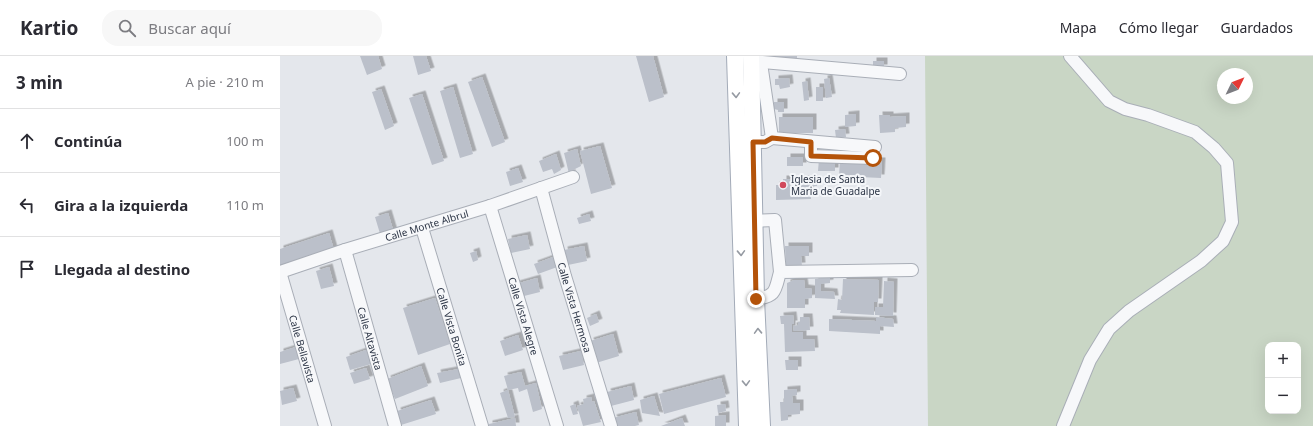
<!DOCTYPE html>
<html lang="es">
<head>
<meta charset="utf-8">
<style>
	body { margin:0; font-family:"Noto Sans",sans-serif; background:#f7f7f7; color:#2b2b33 }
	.controls { position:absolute; right:12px; bottom:12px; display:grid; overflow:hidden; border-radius:8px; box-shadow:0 4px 16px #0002 }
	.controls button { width:36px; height:36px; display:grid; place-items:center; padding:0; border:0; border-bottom:1px solid #e1e1e2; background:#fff; color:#2b2b33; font:20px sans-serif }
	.compass { position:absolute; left:937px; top:12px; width:36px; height:36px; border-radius:50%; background:#fff; box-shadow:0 4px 16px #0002; rotate:47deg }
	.stop { position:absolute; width:12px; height:12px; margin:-9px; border:3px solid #b45309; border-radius:50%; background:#fff }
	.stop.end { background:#b45309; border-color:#fff; box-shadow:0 1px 4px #0008 }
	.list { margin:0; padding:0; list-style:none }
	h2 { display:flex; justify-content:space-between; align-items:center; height:52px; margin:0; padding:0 16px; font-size:17px }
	h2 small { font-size:13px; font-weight:400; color:#7c7c81 }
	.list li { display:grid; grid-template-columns:26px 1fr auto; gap:12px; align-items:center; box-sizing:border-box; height:64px; padding:0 16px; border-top:1px solid #e1e1e2 }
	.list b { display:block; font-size:15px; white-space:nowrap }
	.list em { font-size:13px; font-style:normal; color:#7c7c81 }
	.icon { flex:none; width:22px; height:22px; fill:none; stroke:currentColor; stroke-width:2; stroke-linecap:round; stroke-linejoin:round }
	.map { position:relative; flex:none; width:1033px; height:370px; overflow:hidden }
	header { display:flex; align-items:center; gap:24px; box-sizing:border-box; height:56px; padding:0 20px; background:#fff; border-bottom:1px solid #e1e1e2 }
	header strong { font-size:19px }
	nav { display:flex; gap:22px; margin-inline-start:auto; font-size:14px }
	.search { width:280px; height:36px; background:#f7f7f7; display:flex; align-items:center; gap:10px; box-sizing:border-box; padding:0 14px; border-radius:16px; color:#7c7c81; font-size:15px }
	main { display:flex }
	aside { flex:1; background:#fff }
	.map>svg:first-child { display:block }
</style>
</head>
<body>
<header>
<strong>Kartio</strong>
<div class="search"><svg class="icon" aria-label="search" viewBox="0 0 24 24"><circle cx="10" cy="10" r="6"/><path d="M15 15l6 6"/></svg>Buscar aquí</div>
<nav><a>Mapa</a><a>Cómo llegar</a><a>Guardados</a></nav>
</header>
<main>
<aside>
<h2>3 min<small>A pie · 210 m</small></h2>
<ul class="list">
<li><svg class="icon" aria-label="ahead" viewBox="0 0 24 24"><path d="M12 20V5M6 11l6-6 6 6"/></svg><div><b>Continúa</b></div><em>100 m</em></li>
<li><svg class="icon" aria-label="left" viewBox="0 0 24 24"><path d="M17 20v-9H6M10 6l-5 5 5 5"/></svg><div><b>Gira a la izquierda</b></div><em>110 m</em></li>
<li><svg class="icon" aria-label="arrive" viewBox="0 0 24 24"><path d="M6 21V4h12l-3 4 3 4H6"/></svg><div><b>Llegada al destino</b></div></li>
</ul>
</aside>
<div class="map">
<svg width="1033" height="370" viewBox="0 0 1033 370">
	<defs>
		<filter id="shadow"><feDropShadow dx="3.5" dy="-3.5" stdDeviation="0" flood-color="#0004"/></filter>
	</defs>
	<rect width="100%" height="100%" fill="#e4e7ec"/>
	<path fill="#c9d6c5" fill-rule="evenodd" d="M645,0H1033V370H648ZM943,18H967V42H943ZM988,289H1018V355H988Z"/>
	<g fill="#bbc0ca" filter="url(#shadow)">
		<path d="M80,0H98L102,13L87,19Z"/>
		<path d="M133,0H146L151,15L138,19Z"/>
		<path d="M356,0H373L384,41L369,46Z"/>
		<rect x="495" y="0" width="22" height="3"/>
		<rect x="593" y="5" width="11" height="7"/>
		<path d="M202,21L225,86L212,91L188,26Z"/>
		<path d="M509,22L510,31L500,33L499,29H495V23Z"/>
		<path d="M549,22L552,41L546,42L544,23Z"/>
		<path d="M527,25L529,44L524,45L522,26Z"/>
		<path d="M173,31L193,98L180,102L160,35Z"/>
		<rect x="536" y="31" width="7" height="14"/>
		<path d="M101,33L114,70L105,74L92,36Z"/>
		<path d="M142,38L164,105L152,109L129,42Z"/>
		<path d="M494,46H504V56H498V54L494,53Z"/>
		<path d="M576,58V70L565,71V59Z"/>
		<path d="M599,59H610V61L626,60V71L615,72V76L600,77Z"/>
		<rect x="499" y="61" width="34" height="16"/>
		<path d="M565,73L566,81L556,82L555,74Z"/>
		<path d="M320,90L332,132L311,138L300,95Z"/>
		<path d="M297,93L301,110L291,115L293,120L290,122L284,97Z"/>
		<path d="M276,98L281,114L274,118L272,113L263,116L259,105Z"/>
		<rect x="507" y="101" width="16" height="9"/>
		<path d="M539,103L555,104V115H538Z"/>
		<path d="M560,103L602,105L601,122L559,120Z"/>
		<path d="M238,112L243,126L230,130L226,116Z"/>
		<path d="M503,123H537V130H530L531,143L496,144V129H503Z"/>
		<path d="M108,157L114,177L101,181L95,161Z"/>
		<path d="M309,158L311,165L299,168L297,162Z"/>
		<path d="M49,177L54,194L0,211V193Z"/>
		<path d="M247,179L250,193L231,197L228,183Z"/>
		<path d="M304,190L307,205L288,209L284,194Z"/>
		<path d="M505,190H529V200H521L522,210L506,211Z"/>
		<path d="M196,195L198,204L193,206L190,197Z"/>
		<path d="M276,200L280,210L258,218L254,208Z"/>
		<path d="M49,211L54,230L41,233L36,215Z"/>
		<path d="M550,221V227L541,228V235L554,236L555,243L535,242V223Z"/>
		<path d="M257,222L260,236L240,241L236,228Z"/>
		<path d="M563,223L599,224L598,246H594V259L560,257L561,254H557L558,243L562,244Z"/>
		<path d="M514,224H524L525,232L532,233V242L525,243V252H507V227Z"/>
		<path d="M604,225L614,226L613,260L595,259V251H603Z"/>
		<path d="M155,242L170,288L138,299L123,252Z"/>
		<path d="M316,258L319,266L310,270L307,262Z"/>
		<path d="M513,259L514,268H512V276H523V283H534L535,295L505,296L504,268H501L500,260Z"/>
		<path d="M520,261H529L530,274L514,275L513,270L518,269V266H520Z"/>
		<path d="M596,261L613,263L614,271L600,270V278L549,275V263L596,265Z"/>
		<path d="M333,278L339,300L316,307L310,285Z"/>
		<path d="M238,279L243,294L225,300L220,285Z"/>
		<path d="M16,291L19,303L0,308V296Z"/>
		<path d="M86,294L91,308L70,314L66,301Z"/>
		<path d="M301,295L304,309L283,314L279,300Z"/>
		<path d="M505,304H518V314H506Z"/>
		<path d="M141,310L148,330L115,343L107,323Z"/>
		<path d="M86,312L90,323L74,328L70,317Z"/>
		<path d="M179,313L181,322L160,327L157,317Z"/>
		<path d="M241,316L245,330L256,327L262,353L253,356L247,333L239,336L238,332L228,334L224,320Z"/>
		<path d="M441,322L446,341L384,358L379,338Z"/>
		<path d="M351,330L354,344L331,350L327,336Z"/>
		<path d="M13,332L17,345L2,349L0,335Z"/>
		<path d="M517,333V339L512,340L513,347H520V358L508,359V364L501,365L500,346H504V334Z"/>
		<path d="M228,334L235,361L228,362L220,337Z"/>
		<path d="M374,340L380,360L362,357L360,344Z"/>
		<path d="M311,341L312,346L314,345L321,366L303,370L297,350L304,348L303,343Z"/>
		<path d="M151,344L156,358L121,369L117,355Z"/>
		<path d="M295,348L298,358L293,359L290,350Z"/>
		<path d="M445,348L446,355L438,357L437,349Z"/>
		<path d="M356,356L359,369L355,370H336L333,362Z"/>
		<path d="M446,359V370H435V360Z"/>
		<path d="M235,362L236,370H209V368Z"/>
		<path d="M402,362L405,370H381Z"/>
	</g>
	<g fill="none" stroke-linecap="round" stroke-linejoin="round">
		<defs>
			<g id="minor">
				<path d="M471,5L620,18"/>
				<path d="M481,7L492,82"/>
				<path d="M473,86H485L492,82L595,91"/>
				<path d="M531,86V100L593,102"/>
				<path id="s1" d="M261,132L285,220L331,370"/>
				<path id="s2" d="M210,150L277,370"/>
				<path d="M467,165L495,164L500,216"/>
				<path id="s3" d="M142,172L202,370"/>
				<path id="s4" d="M65,194L115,370"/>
				<path id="s5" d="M0,216L65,194L210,150L293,121"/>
				<path id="s6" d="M0,216L45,370"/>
				<path d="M476,243C497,240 495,234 500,216L632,214"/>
				<path d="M783,370L810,304L829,273L849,255L921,205L943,185L952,166L947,107L934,92L915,76L868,59L845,53L829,45L790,0"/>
			</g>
			<g id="major">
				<path d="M455,0L467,370"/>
				<path d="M471,0L476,243L482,370"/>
			</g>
		</defs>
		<use href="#minor" stroke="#a9aeb7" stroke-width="14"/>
		<use href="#major" stroke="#a3abb8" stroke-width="18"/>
		<use href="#minor" stroke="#f7f8fa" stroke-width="12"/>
		<use href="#major" stroke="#fff" stroke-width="16"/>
	</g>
	<defs><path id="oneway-chevron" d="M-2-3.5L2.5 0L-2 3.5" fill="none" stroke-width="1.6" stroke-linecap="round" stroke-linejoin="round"/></defs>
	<g stroke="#959aa2">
		<use href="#oneway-chevron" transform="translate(456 39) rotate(88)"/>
		<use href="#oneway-chevron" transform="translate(461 197) rotate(88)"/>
		<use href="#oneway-chevron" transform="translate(478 275) rotate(-92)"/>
		<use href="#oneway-chevron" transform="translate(466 327) rotate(88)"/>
	</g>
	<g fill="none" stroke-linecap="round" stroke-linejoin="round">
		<path stroke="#b45309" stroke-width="5" d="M476,243L473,86H485L492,82L531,86V100L593,102"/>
	</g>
	<circle fill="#d1495b" stroke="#f4f6f9" stroke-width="1.5" cx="503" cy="129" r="4"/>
	<g text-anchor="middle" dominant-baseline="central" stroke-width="4" stroke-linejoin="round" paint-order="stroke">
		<g font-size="10" fill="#2b3445" stroke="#f4f6f9" text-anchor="start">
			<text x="511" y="123">Iglesia de Santa<tspan x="511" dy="12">Maria de Guadalpe</tspan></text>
		</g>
		<g font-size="10" fill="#2b3445" stroke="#f4f6f9">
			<text stroke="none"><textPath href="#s5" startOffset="154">Calle Monte Albrul</textPath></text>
			<text stroke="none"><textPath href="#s1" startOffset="124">Calle Vista Hermosa</textPath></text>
			<text stroke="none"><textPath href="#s2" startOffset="115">Calle Vista Alegre</textPath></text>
			<text stroke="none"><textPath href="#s3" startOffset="103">Calle Vista Bonita</textPath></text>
			<text stroke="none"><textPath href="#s4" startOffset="92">Calle Altavista</textPath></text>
			<text stroke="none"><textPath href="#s6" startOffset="80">Calle Bellavista</textPath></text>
		</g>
	</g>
</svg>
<div class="controls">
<button>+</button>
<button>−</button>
</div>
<svg class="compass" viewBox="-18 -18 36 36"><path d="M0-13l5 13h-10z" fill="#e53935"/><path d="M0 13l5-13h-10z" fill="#7c7c81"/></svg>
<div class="stop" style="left:593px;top:102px"></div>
<div class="stop end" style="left:476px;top:243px"></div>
</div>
</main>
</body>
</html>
